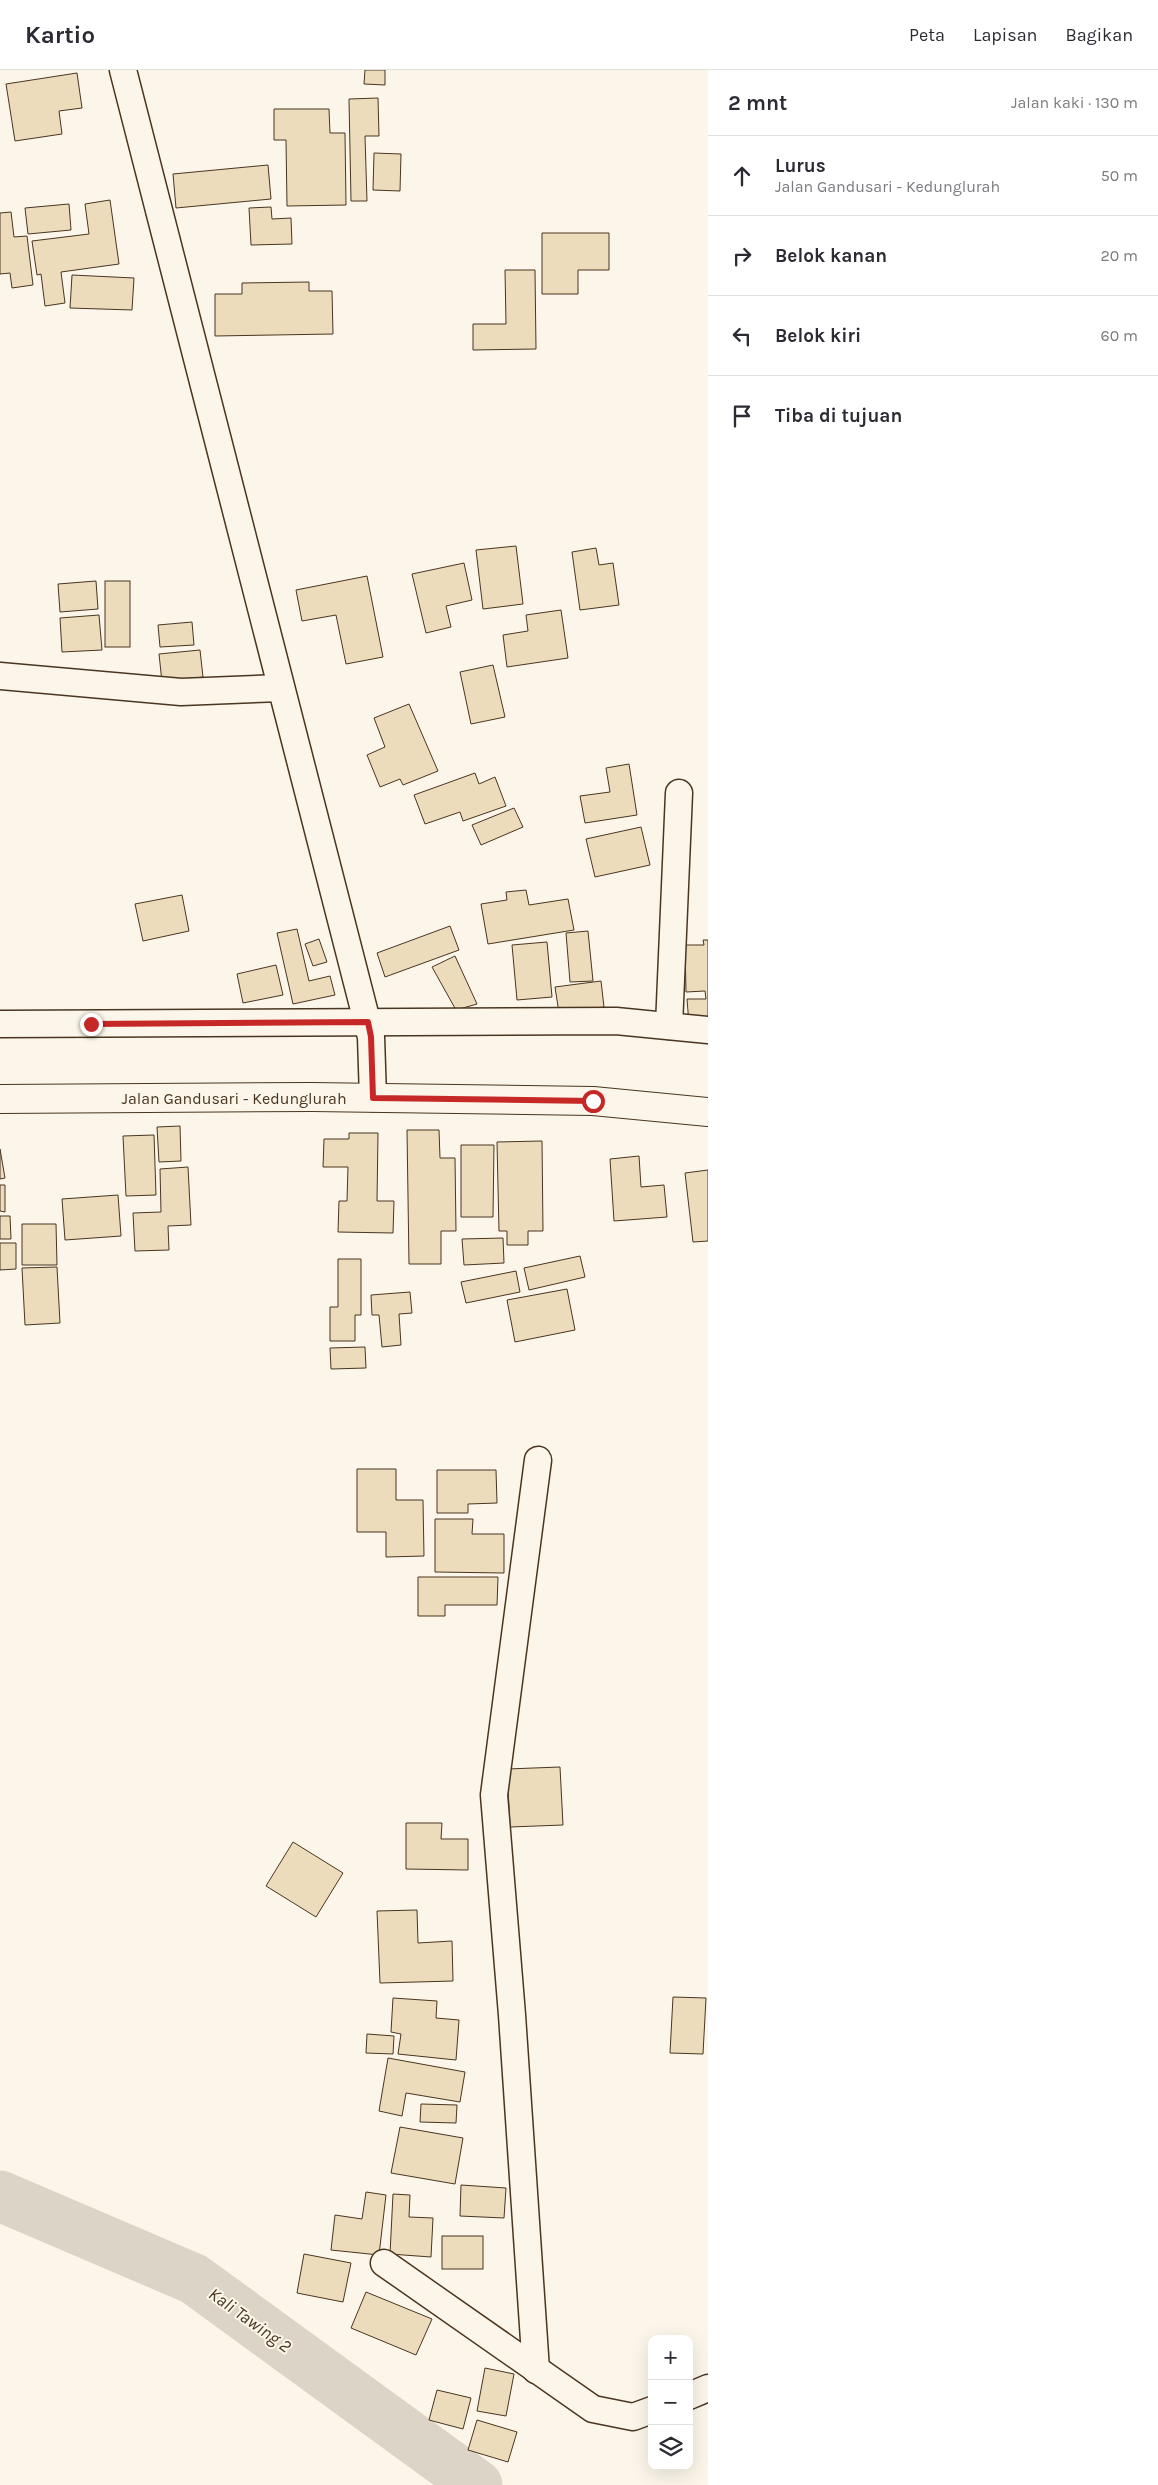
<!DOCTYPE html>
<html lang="id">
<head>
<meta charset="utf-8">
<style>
	body { margin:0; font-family:Karla,sans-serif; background:#f2f2f3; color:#2b2b33 }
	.controls { position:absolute; right:15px; bottom:15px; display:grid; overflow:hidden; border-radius:10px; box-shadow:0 5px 20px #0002 }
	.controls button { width:45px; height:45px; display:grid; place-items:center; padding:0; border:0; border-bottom:1px solid #e1e1e2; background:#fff; color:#2b2b33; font:25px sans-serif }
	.stop { position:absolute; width:15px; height:15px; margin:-11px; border:4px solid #c62828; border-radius:50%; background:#fff }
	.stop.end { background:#c62828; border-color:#fff; box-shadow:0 1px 5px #0008 }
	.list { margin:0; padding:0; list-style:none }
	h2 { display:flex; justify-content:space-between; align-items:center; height:65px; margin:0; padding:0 20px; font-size:21px }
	h2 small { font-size:16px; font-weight:400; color:#7c7c81 }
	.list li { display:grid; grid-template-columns:32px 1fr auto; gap:15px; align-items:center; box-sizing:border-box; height:80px; padding:0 20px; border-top:1px solid #e1e1e2 }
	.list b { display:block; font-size:19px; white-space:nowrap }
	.list p { margin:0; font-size:16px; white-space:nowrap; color:#7c7c81 }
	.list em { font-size:16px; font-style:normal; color:#7c7c81 }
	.icon { flex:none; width:28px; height:28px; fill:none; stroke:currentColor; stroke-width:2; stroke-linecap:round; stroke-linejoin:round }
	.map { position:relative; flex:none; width:708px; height:2415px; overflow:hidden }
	header { display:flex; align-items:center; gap:30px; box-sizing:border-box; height:70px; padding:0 25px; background:#fff; border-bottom:1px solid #e1e1e2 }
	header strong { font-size:24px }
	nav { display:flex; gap:28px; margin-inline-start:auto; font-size:18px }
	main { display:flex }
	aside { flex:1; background:#fff }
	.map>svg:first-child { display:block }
</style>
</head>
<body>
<header>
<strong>Kartio</strong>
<nav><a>Peta</a><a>Lapisan</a><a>Bagikan</a></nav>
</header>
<main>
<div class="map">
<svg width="708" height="2415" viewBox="0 0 708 2415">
	<rect width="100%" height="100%" fill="#fbf6e9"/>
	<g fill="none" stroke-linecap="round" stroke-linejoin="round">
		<path stroke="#dcd4c6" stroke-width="51" d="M0,2126L194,2209L477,2415"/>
	</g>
	<g fill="#ecdcbc" stroke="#4a3520">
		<path d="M365,0H385V15L364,14Z"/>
		<path d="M77,3L82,38L59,41L62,64L15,71L6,14Z"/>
		<path d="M378,28L379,66H365L367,131H351L349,29Z"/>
		<path d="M274,39H329L330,63H345L346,135L287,136L286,70H274Z"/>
		<path d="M374,83L401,84L400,121L373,120Z"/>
		<path d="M268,95L271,129L176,138L173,104Z"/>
		<path d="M110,130L119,194L61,202L65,233L45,236L41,204L37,205L32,171L89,164L85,134Z"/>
		<path d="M69,134L71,160L28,164L25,138Z"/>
		<path d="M271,137L272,149L291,148L292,174L251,175L249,138Z"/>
		<path d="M11,142L14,167L27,166L33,215L12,218L10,203L0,204V143Z"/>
		<path d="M542,163H609V200H578V224H542Z"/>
		<path d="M505,200H535L536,279L473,280V254H506Z"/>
		<path d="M72,205L134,208L132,240L70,238Z"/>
		<path d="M309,212V221H332L333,264L215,266V224H242V213Z"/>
		<path d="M516,476L523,534L483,539L476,480Z"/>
		<path d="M596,478L599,495L613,493L619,535L580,540L572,482Z"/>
		<path d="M464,493L472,530L446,536L451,557L426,563L412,504Z"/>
		<path d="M367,506L383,587L346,594L336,545L302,551L296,520Z"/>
		<path d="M96,511L98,539L60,542L58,514Z"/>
		<rect x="105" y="511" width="25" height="66"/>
		<path d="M561,540L568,588L507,597L503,565L528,561L526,545Z"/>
		<path d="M99,545L102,580L62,582L60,548Z"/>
		<path d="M192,552L194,575L160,577L158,555Z"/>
		<path d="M200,580L203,607L162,612L159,584Z"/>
		<path d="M493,595L505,647L471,654L460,602Z"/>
		<path d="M409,634L438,701L403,715L400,709L380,717L367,685L385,677L374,648Z"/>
		<path d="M629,694L637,745L585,753L580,726L610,722L606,698Z"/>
		<path d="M475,703L479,714L495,707L506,736L463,751L460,742L425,754L414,725Z"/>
		<path d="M514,738L523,757L481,775L472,755Z"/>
		<path d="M641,757L650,795L595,807L586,769Z"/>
		<path d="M526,820L529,835L568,829L574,860L488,874L481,834L507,830L506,822Z"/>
		<path d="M182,825L189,861L143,871L135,834Z"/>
		<path d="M450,856L459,880L385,907L377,883Z"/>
		<path d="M297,859L309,911L330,906L335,925L293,934L277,863Z"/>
		<path d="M588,861L593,911L570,912L566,863Z"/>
		<path d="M319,869L327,892L313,896L305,874Z"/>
		<path d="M703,870H708V954H689L687,929H706L705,921L686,922L685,875H704Z"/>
		<path d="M547,872L552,927L517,930L512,875Z"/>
		<path d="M455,886L477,934L456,940L432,897Z"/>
		<path d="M276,895L283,925L243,933L237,904Z"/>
		<path d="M601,911L604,937L559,943L555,917Z"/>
		<path d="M180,1056L181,1091L159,1092L157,1057Z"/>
		<path d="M407,1060H439L440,1088H455L456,1161H441V1194H409Z"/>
		<path d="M349,1063H378L377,1131H394L393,1163L338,1162L339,1131H347L348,1097H323L324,1069H349Z"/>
		<path d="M154,1065L156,1125L126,1126L123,1066Z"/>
		<path d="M542,1071L543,1161H528V1175H507V1161H499L497,1072Z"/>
		<path d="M461,1075H494L493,1147H461Z"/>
		<path d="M0,1079L5,1108L0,1109Z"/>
		<path d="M639,1086L641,1117L664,1115L667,1147L614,1151L610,1089Z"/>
		<path d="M188,1097L191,1155L168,1156L169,1180L135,1181L133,1143L161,1142L160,1099Z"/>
		<path d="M708,1100V1171L693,1172L685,1103Z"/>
		<path d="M0,1115H5V1142L0,1141Z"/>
		<path d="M118,1125L121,1166L65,1170L62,1129Z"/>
		<path d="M0,1146H10L11,1169H0Z"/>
		<path d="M22,1154H56L57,1195H22Z"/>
		<path d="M503,1168L504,1193L464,1195L462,1169Z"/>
		<path d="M0,1173H16V1199L0,1200Z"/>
		<path d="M580,1186L585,1207L529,1220L524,1198Z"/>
		<path d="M338,1189H361V1245H355V1271H330V1237H338Z"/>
		<path d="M57,1197L60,1253L25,1255L22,1198Z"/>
		<path d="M516,1201L520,1222L466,1233L461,1212Z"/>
		<path d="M567,1219L575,1260L515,1272L507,1230Z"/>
		<path d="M410,1222L412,1243L399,1244L401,1275L382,1277L379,1245H372L371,1225Z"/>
		<path d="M365,1277L366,1298L331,1299L330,1278Z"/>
		<path d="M357,1399H396V1430H423L424,1486L386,1487V1462H357Z"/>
		<path d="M437,1400H496L497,1433L468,1434V1443H437Z"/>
		<path d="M435,1449H473L472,1464H504V1503L435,1502Z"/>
		<path d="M418,1507H498L497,1535H445V1546H418Z"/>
		<path d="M560,1697L563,1755L510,1757L507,1699Z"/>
		<path d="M406,1753H442L441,1769H468V1800L406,1799Z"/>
		<path d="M293,1772L343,1803L316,1847L266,1816Z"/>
		<path d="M417,1840L418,1873L452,1871L453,1911L380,1913L377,1841Z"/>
		<path d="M673,1927L706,1928L703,1984L670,1983Z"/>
		<path d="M393,1928L437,1931L436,1948L459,1950L456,1990L398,1984L401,1964L391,1962Z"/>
		<path d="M367,1964L394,1966L393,1984L366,1983Z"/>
		<path d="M388,1988L465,2002L460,2032L406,2023L402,2046L379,2041Z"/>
		<path d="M421,2034L457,2035L456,2053L420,2052Z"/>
		<path d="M400,2057L463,2068L455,2114L391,2103Z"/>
		<path d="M461,2115L506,2118L504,2148L460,2146Z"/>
		<path d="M366,2122L386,2125L379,2185L331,2180L335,2145L362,2149Z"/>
		<path d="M393,2124L410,2125L409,2147L433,2148L431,2187L390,2184Z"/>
		<rect x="442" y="2166" width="41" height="33"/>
		<path d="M304,2184L351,2193L343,2232L297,2223Z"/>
		<path d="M366,2222L432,2249L416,2285L351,2258Z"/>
		<path d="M485,2298L514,2304L506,2346L477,2341Z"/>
		<path d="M437,2320L471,2328L463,2359L429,2350Z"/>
		<path d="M477,2350L517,2362L508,2392L468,2380Z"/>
	</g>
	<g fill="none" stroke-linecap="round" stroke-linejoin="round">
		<defs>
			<g id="minor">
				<path d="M123,0L371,967L373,1028"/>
				<path d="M0,606L181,622L281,618"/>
				<path d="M0,954L616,951L708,960"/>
				<path d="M669,956L679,723"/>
				<path d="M384,2193L593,2339L633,2347L652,2340"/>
				<path d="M536,2300L512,1945L494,1725L538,1390"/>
				<path d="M689,2326L708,2318"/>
			</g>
			<path id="tertiary" d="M0,1029L312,1027L593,1031L708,1042"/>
		</defs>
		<use href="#minor" stroke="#4a3520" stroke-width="29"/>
		<use href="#tertiary" stroke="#4a3520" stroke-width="30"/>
		<use href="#minor" stroke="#fbf6e9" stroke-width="26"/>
		<use href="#tertiary" stroke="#fbf6e9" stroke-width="28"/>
	</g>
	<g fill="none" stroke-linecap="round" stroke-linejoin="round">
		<path stroke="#c62828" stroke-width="6" d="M91,954L368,952L371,967L373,1028L593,1031"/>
	</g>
	<g text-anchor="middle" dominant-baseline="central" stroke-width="4" stroke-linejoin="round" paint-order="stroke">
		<g font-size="16" fill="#4a3520" stroke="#fbf6e9">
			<text x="234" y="1028">Jalan Gandusari - Kedunglurah</text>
		</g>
		<g font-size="18" font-style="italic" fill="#4a3520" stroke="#fbf6e9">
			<text transform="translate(250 2250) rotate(36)">Kali Tawing 2</text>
		</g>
	</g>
</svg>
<div class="controls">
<button>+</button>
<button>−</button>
<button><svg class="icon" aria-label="layers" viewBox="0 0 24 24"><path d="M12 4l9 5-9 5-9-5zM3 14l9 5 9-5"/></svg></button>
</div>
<div class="stop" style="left:593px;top:1031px"></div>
<div class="stop end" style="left:91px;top:954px"></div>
</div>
<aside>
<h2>2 mnt<small>Jalan kaki · 130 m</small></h2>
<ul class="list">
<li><svg class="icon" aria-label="ahead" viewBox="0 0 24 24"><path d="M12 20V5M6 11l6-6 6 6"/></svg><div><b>Lurus</b><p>Jalan Gandusari - Kedunglurah</p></div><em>50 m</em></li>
<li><svg class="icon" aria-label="right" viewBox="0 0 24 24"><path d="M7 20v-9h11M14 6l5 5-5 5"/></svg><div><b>Belok kanan</b></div><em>20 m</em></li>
<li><svg class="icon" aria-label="left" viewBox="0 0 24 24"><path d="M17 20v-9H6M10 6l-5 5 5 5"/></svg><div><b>Belok kiri</b></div><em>60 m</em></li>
<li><svg class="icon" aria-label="arrive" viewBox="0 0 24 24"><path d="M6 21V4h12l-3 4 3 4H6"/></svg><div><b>Tiba di tujuan</b></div></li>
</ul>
</aside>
</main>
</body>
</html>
